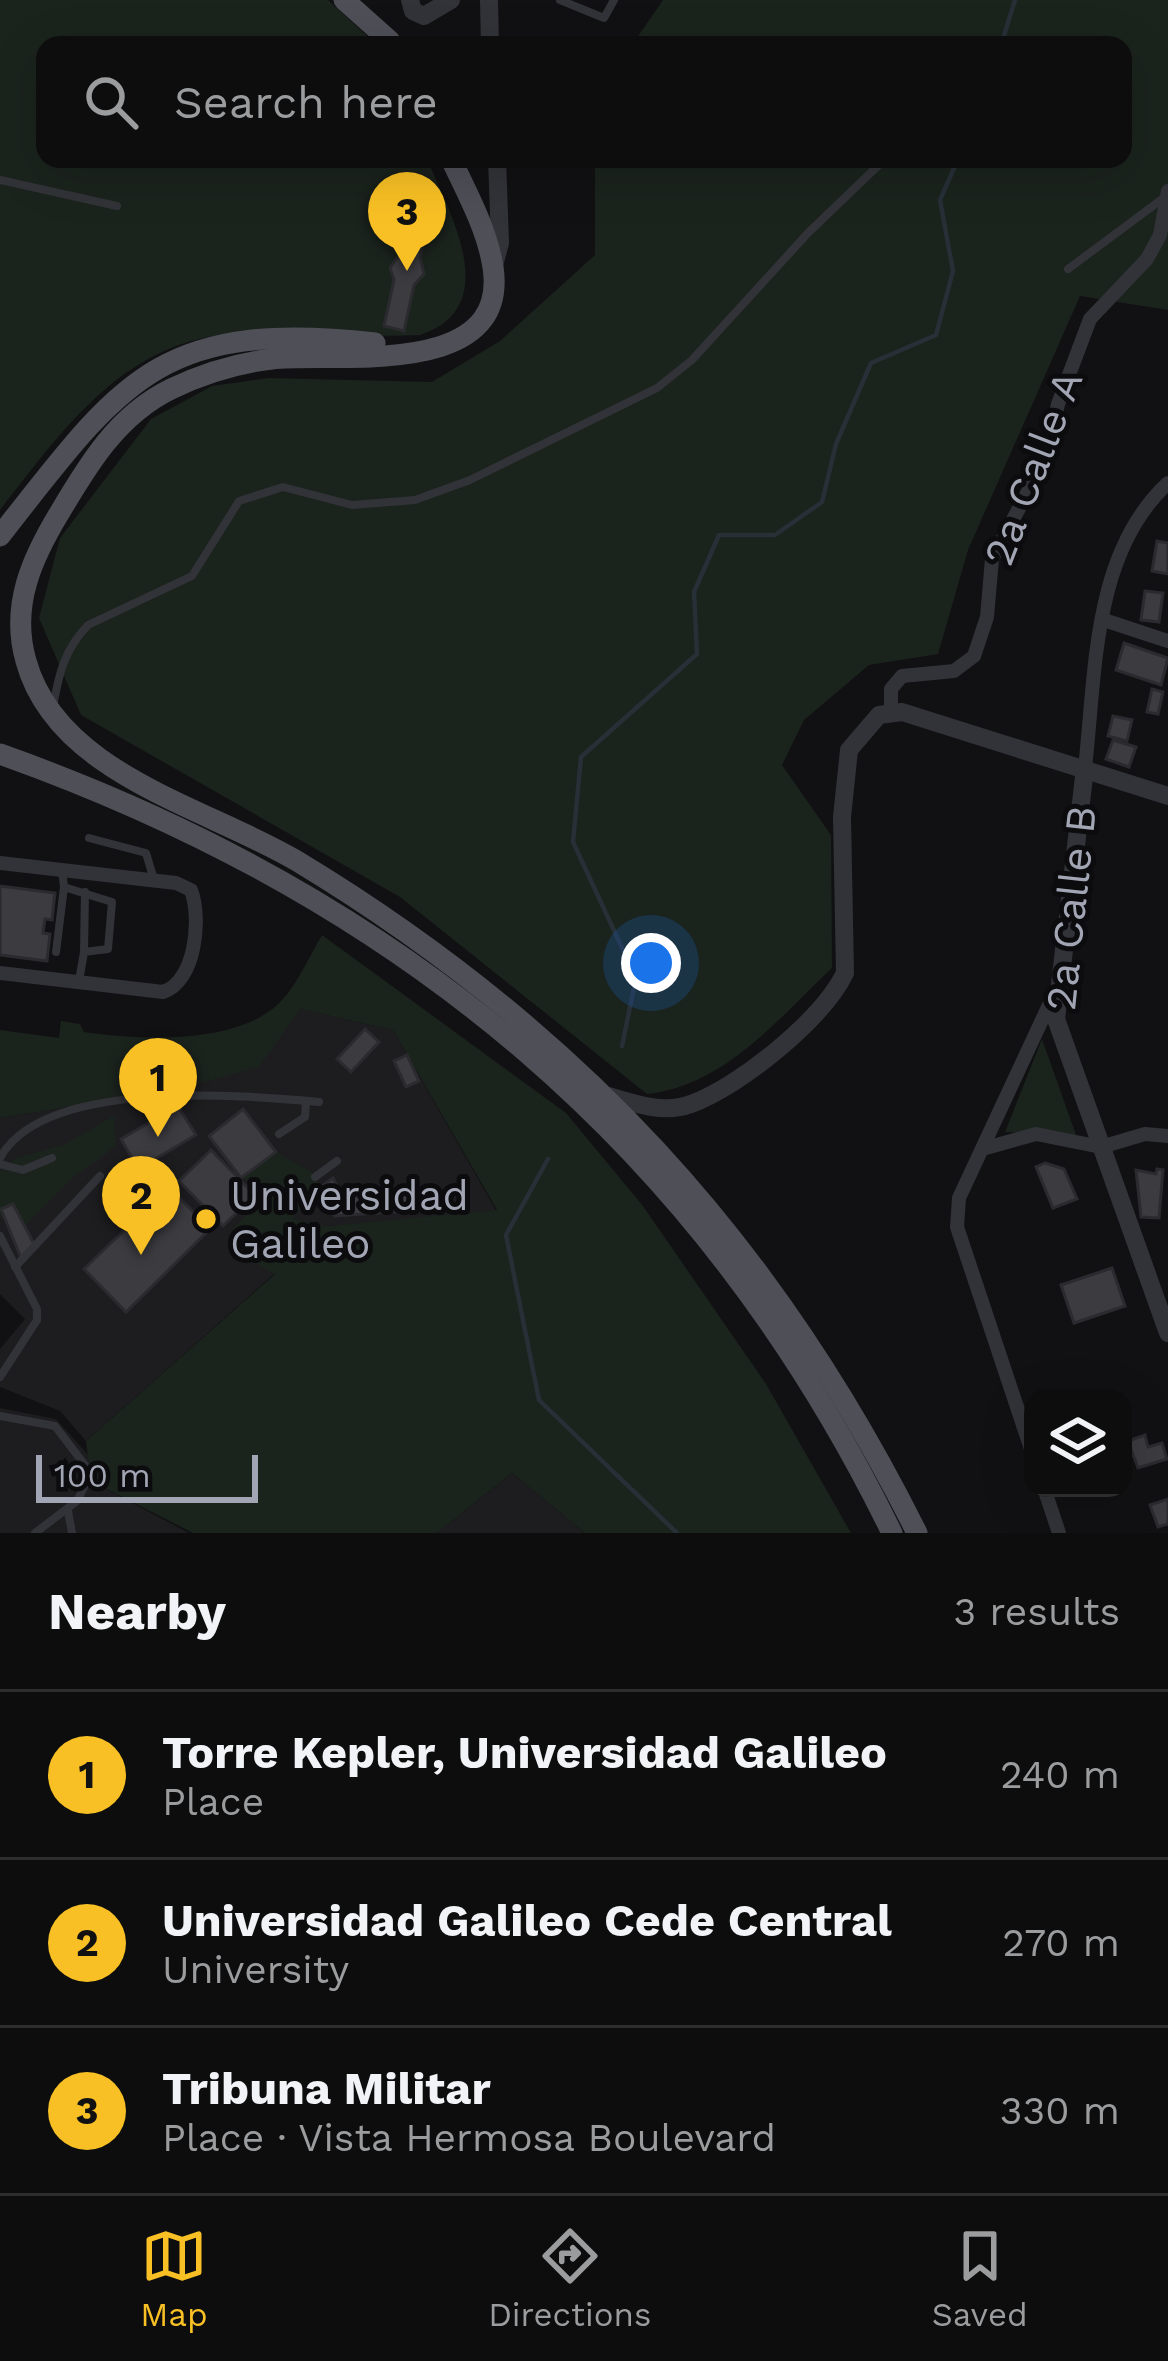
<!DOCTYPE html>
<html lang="en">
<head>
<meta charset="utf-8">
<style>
	body { margin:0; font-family:"Work Sans",sans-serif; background:#161617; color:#f1f3f6 }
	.controls { position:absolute; right:36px; bottom:36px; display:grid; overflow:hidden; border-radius:24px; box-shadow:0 12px 48px #0002 }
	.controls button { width:108px; height:108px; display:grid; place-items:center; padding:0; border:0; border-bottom:3px solid #2d2d2e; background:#0d0d0e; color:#f1f3f6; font:60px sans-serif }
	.scale { position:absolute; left:36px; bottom:30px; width:222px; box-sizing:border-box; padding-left:12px; border:6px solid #a2a6b4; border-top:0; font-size:33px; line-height:42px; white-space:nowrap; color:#a2a6b4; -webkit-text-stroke:9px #0c0c0e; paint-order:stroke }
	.you { position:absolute; left:651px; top:963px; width:42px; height:42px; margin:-30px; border:9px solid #fff; border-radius:50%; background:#1a73e8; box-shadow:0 0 0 18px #1a73e833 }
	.badge { display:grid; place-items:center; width:78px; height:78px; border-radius:50%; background:#f8c024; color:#111; font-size:39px; font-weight:700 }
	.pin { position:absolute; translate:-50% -99px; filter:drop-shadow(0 3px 6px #0008) }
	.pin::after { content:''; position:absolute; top:63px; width:42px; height:36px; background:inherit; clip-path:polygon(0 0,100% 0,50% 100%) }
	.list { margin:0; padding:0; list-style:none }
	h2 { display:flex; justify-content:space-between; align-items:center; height:156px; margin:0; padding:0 48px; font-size:51px }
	h2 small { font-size:39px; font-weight:400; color:#9a9c9e }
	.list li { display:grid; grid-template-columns:78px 1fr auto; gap:36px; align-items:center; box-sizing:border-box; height:168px; padding:0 48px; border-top:3px solid #2d2d2e }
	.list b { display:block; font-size:45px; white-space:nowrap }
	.list p { margin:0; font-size:39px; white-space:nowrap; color:#9a9c9e }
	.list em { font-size:39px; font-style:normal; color:#9a9c9e }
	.icon { flex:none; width:66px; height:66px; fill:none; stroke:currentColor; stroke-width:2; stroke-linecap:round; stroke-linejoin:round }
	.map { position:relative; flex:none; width:1168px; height:1533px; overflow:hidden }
	.search { position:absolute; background:#0d0d0e; box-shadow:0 12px 48px #0002; left:36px; right:36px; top:36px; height:132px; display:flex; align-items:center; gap:30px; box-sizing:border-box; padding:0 42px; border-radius:24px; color:#9a9c9e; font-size:45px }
	.sheet { height:660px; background:#0d0d0e }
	nav { display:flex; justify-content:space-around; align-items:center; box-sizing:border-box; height:168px; border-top:3px solid #2d2d2e; background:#0d0d0e; font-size:33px; color:#9a9c9e }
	nav a { display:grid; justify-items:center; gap:6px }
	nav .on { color:#f8c024 }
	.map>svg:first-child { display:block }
</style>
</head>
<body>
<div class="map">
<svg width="1168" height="1533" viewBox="0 0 1168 1533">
	<rect width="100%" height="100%" fill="#111113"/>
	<g fill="#1d1d20">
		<path d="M300,1009L393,1030L497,1212L328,1226L86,1441L60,1411L0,1387V1349L25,1319L0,1294V1118L180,1089Z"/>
		<path d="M0,1408L56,1419L89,1456L91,1481L189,1533H0Z"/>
		<path d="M512,1473L585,1533H437Z"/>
	</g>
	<g fill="#1b231d">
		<path d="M0,0H328L377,45H45V159H427C449,212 505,307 420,335C359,338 297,331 235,334C124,340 63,430 0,510Z"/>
		<path d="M663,0H1168V310L1080,296L968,550L938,654L869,665L804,720L782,765L831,835L832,968C777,1020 725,1085 647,1094L400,897L81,715L39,618L60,538L151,419L212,386L269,378L432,382L500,341L595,255V159H1123V45H632Z"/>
		<path d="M322,935L566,1113L643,1206L766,1384L851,1533H585L512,1473L437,1533H193L91,1481L86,1441L275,1274L235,1253L241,1239L233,1229L258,1203L262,1186L241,1178L276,1152L312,1172L318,1183L298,1196L304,1205L292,1219L328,1226L497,1210L393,1030L300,1009L259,1067L180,1089L0,1118V1030L59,1038L61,1021L80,1024L84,1032C137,1040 242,1046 283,999C299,981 310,955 322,935Z"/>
		<path d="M1042,1039L1076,1135L1005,1132Z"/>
		<path d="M114,1116L116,1146L74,1177L19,1232L0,1216V1172L16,1158L63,1145Z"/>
	</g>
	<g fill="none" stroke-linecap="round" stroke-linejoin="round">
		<g stroke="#272f37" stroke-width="4.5">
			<path d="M1001,45L1015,0"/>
			<path d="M622,1046L636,978L573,842L581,757L697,654L694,592L719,535H775L822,502L836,444L871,363L936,335L953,271L940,200L958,159"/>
			<path d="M548,1159L506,1235L539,1400L677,1533"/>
		</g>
	</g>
	<g fill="#3b3b40" stroke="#2b2b2f" stroke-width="3">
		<path d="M408,210L429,214L420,258L424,274L414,285L404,331L384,326L394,280L390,268L399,255Z"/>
		<path d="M1157,541L1168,543V574L1152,571Z"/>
		<path d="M1145,591L1163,593L1159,622L1141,620Z"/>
		<path d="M1124,643L1168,658L1161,685L1116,670Z"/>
		<path d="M1152,689L1163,692L1158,714L1147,712Z"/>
		<path d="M1113,716L1132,720L1127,741L1108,736Z"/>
		<path d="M1113,740L1136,747L1129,767L1106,759Z"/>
		<path d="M0,886L55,893L52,920L45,919L43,933L50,934L47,961L0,955Z"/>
		<path d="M365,1029L379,1042L351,1072L337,1059Z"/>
		<path d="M407,1055L419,1081L406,1087L394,1061Z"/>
		<path d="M178,1106L196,1135L138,1169L121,1139Z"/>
		<path d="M243,1109L276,1152L241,1178L209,1136Z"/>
		<path d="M211,1150L255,1195L223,1226L179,1181Z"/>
		<path d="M1045,1163L1064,1169L1077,1199L1053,1208L1036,1167Z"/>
		<path d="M1157,1169L1163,1170L1159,1218L1141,1217L1136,1170L1156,1174Z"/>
		<path d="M333,1178L342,1197L434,1191V1209L335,1216L315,1191Z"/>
		<path d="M169,1187L210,1229L126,1312L84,1269Z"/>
		<path d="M13,1204L34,1244L21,1258L1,1209Z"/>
		<path d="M1112,1268L1125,1306L1074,1323L1061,1285Z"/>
		<path d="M1145,1435L1148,1447L1162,1443L1167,1459L1138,1468L1128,1441Z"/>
		<path d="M1168,1499V1524L1158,1527L1150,1505Z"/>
	</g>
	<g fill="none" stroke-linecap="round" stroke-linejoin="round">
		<g stroke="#323338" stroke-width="8">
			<path d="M560,0L604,18L614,0"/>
			<path d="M368,45L380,33"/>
			<path d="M0,180L117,206"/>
			<path d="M1068,269L1165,197"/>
			<path d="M53,706C59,674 64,650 88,625L192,576L239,501L283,487L352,505L415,500L470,480L657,388L692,360L808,233L885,159"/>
			<path d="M89,838L146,853L154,880"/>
			<path d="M62,870L64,887L112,902L108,949L84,952L79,981"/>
			<path d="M56,952L64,887"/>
			<path d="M84,952L85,892"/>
			<path d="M279,1134L305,1117L306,1101"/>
			<path d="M0,1158C44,1078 241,1095 319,1102"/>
			<path d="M0,1164L23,1170L52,1158"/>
			<path d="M315,1177L337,1161"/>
			<path d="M0,1236L37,1309V1320L0,1377"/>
			<path d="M15,1267L100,1176"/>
			<path d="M0,1416L55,1426L91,1473L77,1501L35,1533"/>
			<path d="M68,1511L72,1533"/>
		</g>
		<g stroke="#323338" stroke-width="14">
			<path d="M1104,620L1168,641"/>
			<path d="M891,710V689L902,676L954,671L974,656L987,617L992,559L1048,454L1058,404L1090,319L1147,259L1160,235L1168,191"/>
			<path d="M1085,768C1096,672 1092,553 1168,483"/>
			<path d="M0,863L176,883L191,890C202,920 195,982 163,992L0,973"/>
			<path d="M986,1148L1036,1134L1101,1147L1145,1134L1168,1136"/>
			<path d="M1033,1455L957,1227L959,1198L1056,990"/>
			<path d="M1044,1488L1059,1533"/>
		</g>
		<g stroke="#323338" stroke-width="18">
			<path d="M410,0L413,11L424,16L451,0"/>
			<path d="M489,0L490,45"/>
			<path d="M493,269L500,243L497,159"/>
			<path d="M1085,768L1056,1019L1168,1333"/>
			<path d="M609,1096C635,1104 664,1114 691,1104C740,1086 822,1020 845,973L842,817L849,750L879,715L902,712L1168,796"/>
		</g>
		<g stroke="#4e4f57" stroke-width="21">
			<path d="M344,0L390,41"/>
			<path d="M451,159C467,193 487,229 493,267C510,380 337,352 272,359C238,363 202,374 171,389C118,415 89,463 60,512C32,558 10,606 26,661C57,774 206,807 297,861C575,1029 772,1242 917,1533"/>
			<path d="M0,536C122,380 160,319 375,343"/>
			<path d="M0,754C402,897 704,1147 892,1533"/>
		</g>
	</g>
	<circle fill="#f8c024" stroke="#0c0c0e" stroke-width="4.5" cx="206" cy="1219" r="12"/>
	<g text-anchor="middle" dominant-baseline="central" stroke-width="10" stroke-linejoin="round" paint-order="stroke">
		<g font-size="42" fill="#a2a6b4" stroke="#0c0c0e">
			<text transform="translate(1033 468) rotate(-69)">2a Calle A</text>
			<text transform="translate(1071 908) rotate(-84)">2a Calle B</text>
		</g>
		<g font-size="42" fill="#a2a6b4" stroke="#0c0c0e" text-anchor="start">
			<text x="230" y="1195">Universidad<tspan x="230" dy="48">Galileo</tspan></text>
		</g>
	</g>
</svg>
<div class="controls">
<button><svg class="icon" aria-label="layers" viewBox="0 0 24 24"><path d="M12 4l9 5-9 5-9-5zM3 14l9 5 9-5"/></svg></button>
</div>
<div class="scale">100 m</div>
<div class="you"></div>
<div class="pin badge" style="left:158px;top:1137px">1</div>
<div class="pin badge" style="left:141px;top:1255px">2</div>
<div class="pin badge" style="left:407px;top:271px">3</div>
<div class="search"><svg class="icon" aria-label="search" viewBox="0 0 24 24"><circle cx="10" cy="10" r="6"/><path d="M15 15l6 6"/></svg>Search here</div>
</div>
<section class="sheet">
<h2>Nearby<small>3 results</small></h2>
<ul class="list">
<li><span class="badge">1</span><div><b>Torre Kepler, Universidad Galileo</b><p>Place</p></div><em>240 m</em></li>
<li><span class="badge">2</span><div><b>Universidad Galileo Cede Central</b><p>University</p></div><em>270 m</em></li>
<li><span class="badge">3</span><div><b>Tribuna Militar</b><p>Place · Vista Hermosa Boulevard</p></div><em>330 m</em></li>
</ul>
</section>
<nav>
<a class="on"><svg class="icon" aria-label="map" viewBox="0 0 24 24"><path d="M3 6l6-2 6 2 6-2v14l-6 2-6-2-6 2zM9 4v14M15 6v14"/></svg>Map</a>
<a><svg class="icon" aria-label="directions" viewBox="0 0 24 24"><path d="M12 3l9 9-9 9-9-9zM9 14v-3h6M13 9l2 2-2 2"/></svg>Directions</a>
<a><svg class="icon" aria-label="saved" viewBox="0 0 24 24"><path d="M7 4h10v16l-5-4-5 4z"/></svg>Saved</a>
</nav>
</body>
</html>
